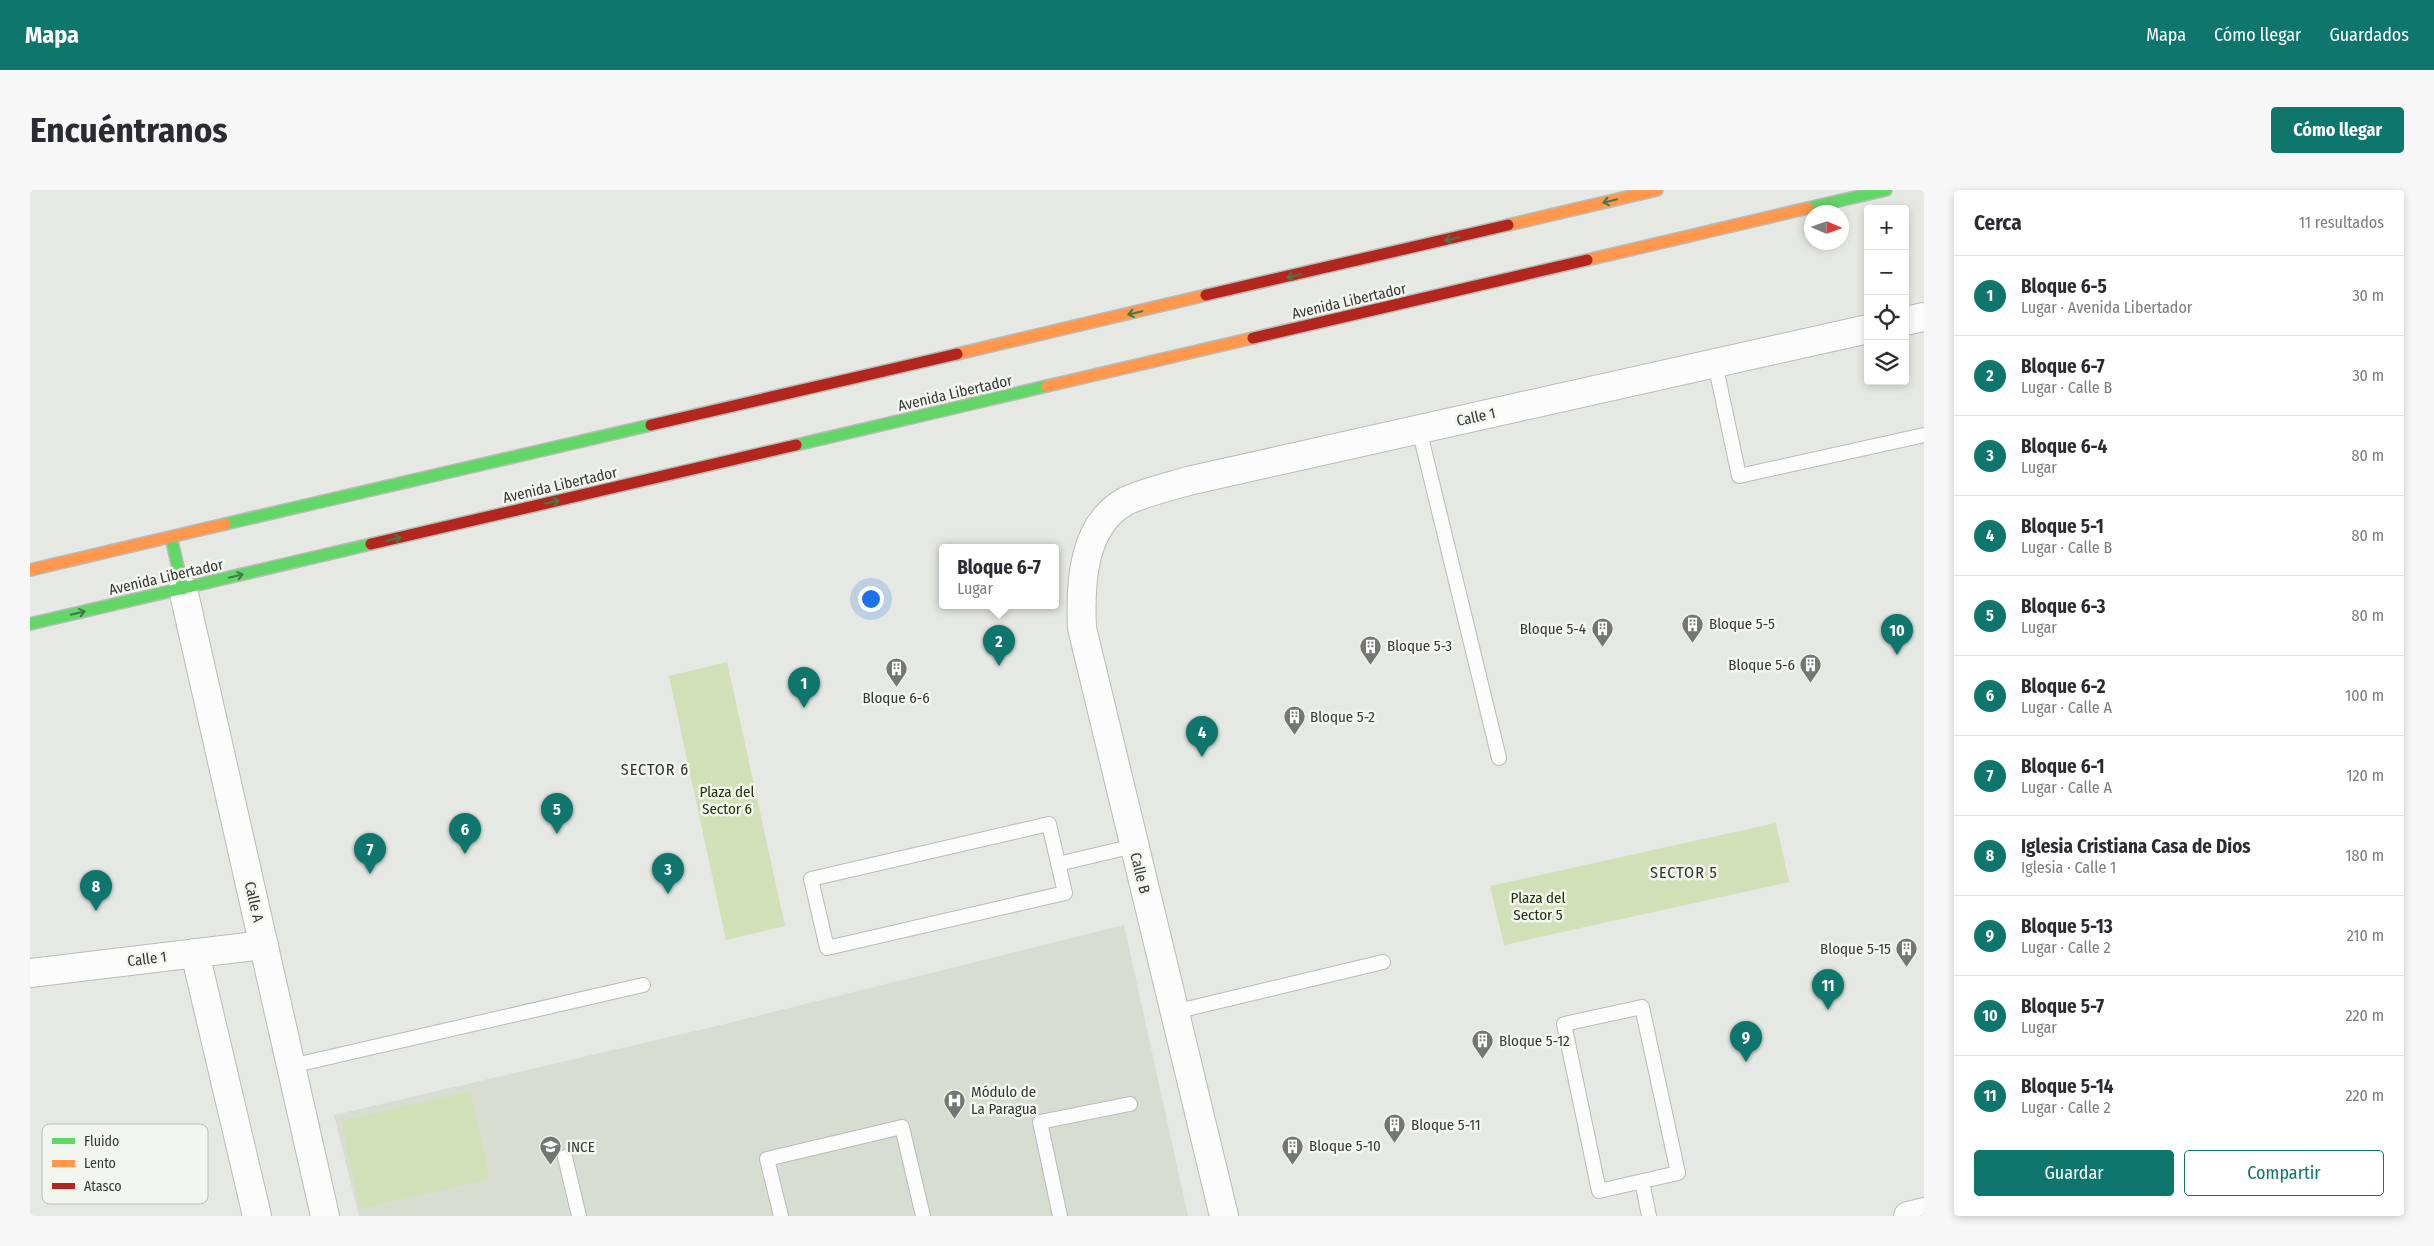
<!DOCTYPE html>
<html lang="es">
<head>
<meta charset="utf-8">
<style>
	body { margin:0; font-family:"Fira Sans Condensed",sans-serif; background:#f7f7f7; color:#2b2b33 }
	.controls { position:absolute; right:15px; top:15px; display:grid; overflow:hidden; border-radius:5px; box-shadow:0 2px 8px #0003 }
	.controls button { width:45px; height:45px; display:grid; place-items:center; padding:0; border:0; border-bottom:1px solid #e1e1e2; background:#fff; color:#2b2b33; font:25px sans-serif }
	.compass { position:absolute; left:1774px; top:15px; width:45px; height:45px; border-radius:50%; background:#fff; box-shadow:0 2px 8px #0003; rotate:92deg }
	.you { position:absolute; left:840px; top:408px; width:18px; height:18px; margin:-12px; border:4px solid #fff; border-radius:50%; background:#1a73e8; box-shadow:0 0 0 8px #1a73e833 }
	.badge { display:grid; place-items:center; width:32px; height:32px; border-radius:50%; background:#0f766e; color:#fff; font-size:16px; font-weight:700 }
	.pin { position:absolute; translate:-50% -41px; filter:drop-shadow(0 1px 2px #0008) }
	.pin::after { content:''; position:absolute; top:26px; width:18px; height:15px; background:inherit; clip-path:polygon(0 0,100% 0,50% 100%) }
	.popup { position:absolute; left:909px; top:354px; width:120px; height:65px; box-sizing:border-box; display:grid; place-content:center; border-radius:5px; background:#fff; filter:drop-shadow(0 1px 4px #0005); font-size:16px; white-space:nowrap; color:#7c7c81 }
	.popup b { font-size:19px; color:#2b2b33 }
	.popup::after { content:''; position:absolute; left:50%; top:100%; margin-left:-10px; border:10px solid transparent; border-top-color:#fff }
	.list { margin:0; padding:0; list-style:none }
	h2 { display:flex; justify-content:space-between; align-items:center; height:65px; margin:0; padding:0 20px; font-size:21px }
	h2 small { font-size:16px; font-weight:400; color:#7c7c81 }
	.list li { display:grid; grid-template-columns:32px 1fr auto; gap:15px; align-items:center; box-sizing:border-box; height:80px; padding:0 20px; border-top:1px solid #e1e1e2 }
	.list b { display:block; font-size:19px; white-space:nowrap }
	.list p { margin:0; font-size:16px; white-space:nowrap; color:#7c7c81 }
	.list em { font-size:16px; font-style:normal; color:#7c7c81 }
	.actions { display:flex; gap:10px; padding:15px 20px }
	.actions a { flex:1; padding:11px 0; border:1px solid #0f766e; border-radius:5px; text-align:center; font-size:18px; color:#0f766e }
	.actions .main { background:#0f766e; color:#fff }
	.icon { flex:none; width:28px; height:28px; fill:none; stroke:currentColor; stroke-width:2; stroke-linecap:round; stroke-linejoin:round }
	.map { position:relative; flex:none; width:1894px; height:1026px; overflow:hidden; border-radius:5px }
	header { display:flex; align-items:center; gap:30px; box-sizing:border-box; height:70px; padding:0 25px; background:#0f766e; color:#fff }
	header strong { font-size:24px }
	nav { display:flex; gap:28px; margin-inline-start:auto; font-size:18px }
	.intro { display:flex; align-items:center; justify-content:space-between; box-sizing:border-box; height:120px; padding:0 30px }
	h1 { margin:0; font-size:35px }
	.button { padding:12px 22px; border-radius:5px; background:#0f766e; color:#fff; font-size:18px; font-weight:700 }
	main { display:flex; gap:30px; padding:0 30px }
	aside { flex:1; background:#fff; border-radius:5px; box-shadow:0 2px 8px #0003 }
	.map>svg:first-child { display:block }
</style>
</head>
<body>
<header>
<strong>Mapa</strong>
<nav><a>Mapa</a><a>Cómo llegar</a><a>Guardados</a></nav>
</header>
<div class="intro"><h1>Encuéntranos</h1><a class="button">Cómo llegar</a></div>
<main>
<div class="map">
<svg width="1894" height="1026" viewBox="0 0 1894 1026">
	<rect width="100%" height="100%" fill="#e6e8e3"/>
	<path fill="#d8ddd2" d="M1094,735L1158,1026H329L304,925L691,835Z"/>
	<g fill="#d1e0b6">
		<path d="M697,472L755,736L696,750L639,486Z"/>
		<path d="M1746,633L1759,692L1474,755L1460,696Z"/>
		<path d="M440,901L460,989L330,1019L311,931Z"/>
	</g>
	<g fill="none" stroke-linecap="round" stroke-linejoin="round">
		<defs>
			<g id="lane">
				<path d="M1685,173L1709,286L1894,245"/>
				<path d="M1389,239L1469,568"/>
				<path d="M1019,634L1035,703L797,758L781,689Z"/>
				<path d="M1028,674L1104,656"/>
				<path d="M1612,817L1648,983L1569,1001L1534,834Z"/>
				<path d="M1144,822L1353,772"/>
				<path d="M261,876L613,795"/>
				<path d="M535,967L549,1026"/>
				<path d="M1612,991L1619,1026"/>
				<path d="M751,1026L737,969L872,937L893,1026"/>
				<path d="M1030,1026L1010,932L1100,914"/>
			</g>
			<g id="street">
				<path d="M1875,131L1894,127"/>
				<path d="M153,399L295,1026"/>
				<path d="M165,763L227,1026"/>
				<path d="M0,783L234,755"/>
				<path d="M1194,1026L1052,438C1050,394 1052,335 1096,311C1115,302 1138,297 1158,291L1838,139"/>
				<path d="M1878,1026L1894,1022"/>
			</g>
			<g id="fast">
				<path d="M1778,18L1856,0"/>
				<path d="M766,255L1017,196"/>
				<path d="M195,334L621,235"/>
				<path d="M141,347L153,399"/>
				<path d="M0,434L341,354"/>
			</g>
			<g id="slow">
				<path d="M1478,35L1627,0"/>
				<path d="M1557,70L1778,18"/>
				<path d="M927,164L1176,105"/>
				<path d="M1017,196L1223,148"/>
				<path d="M0,380L195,334"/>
			</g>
			<g id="jam">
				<path d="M1176,105L1478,35"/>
				<path d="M1223,148L1557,70"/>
				<path d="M621,235L927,164"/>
				<path d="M341,354L766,255"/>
			</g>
		</defs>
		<use href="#lane" stroke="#b9bbb7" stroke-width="16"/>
		<use href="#street" stroke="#b9bbb7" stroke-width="30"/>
		<use href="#fast" stroke="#b9bbb7" stroke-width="14"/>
		<use href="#slow" stroke="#b9bbb7" stroke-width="14"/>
		<use href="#jam" stroke="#b9bbb7" stroke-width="14"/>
		<use href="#lane" stroke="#fbfcfb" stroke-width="14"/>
		<use href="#street" stroke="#fbfcfb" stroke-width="28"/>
		<use href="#fast" stroke="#63d668" stroke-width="11"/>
		<use href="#slow" stroke="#ff974d" stroke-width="11"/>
		<use href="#jam" stroke="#b3261e" stroke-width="11"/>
	</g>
	<defs><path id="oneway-shaft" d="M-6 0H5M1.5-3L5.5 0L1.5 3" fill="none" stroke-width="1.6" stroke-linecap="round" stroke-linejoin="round" transform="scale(1.25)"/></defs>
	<g stroke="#487749">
		<use href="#oneway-shaft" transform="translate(1580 11) rotate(167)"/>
		<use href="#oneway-shaft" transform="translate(1422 49) rotate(167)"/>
		<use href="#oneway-shaft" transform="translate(1264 86) rotate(167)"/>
		<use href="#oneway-shaft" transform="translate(1105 123) rotate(167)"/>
		<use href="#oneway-shaft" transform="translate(522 312) rotate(-13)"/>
		<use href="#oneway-shaft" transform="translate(364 349) rotate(-13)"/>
		<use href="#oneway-shaft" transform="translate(206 386) rotate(-13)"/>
		<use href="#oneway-shaft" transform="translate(48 423) rotate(-13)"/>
	</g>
	<defs>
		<symbol id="building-pin" viewBox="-11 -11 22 30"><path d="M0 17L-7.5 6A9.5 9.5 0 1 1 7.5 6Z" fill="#747672" stroke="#f3f6ef"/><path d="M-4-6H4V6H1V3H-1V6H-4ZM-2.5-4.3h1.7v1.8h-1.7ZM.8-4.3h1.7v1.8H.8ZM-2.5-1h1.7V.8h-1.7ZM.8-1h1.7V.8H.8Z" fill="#fff"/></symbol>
		<symbol id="hospital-pin" viewBox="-11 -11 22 30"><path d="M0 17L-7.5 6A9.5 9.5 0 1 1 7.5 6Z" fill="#747672" stroke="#f3f6ef"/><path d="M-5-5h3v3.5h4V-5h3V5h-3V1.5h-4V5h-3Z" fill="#fff"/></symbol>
		<symbol id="university-pin" viewBox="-11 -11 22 30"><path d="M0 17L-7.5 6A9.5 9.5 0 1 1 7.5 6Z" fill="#747672" stroke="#f3f6ef"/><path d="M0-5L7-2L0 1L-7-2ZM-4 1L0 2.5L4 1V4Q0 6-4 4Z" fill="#fff"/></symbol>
	</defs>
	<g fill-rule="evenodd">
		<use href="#building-pin" x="1650" y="422" width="25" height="34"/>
		<use href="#building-pin" x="1560" y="426" width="25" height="34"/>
		<use href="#building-pin" x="1328" y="444" width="25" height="34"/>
		<use href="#building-pin" x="1768" y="462" width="25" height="34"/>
		<use href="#building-pin" x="854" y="466" width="25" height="34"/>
		<use href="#building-pin" x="1252" y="514" width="25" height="34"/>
		<use href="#building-pin" x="1864" y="746" width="25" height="34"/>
		<use href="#building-pin" x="1440" y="838" width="25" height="34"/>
		<use href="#hospital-pin" x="912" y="898" width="25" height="34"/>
		<use href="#building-pin" x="1352" y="922" width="25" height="34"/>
		<use href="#building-pin" x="1250" y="944" width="25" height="34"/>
		<use href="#university-pin" x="508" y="944" width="25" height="34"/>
	</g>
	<g text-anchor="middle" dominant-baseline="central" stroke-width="5" stroke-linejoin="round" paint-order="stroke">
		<g font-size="15" fill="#363835" stroke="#f3f6ef">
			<text transform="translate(1319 111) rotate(-13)">Avenida Libertador</text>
			<text transform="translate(925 203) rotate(-13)">Avenida Libertador</text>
			<text transform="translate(1446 227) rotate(-12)">Calle 1</text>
			<text transform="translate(530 295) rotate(-13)">Avenida Libertador</text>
			<text transform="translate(136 387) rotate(-13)">Avenida Libertador</text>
			<text transform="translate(1110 683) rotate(76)">Calle B</text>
			<text transform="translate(224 712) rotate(77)">Calle A</text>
			<text transform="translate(117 769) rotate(-7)">Calle 1</text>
		</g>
		<g font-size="15" fill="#363835" stroke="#f3f6ef" text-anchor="start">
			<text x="1679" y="434">Bloque 5-5</text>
			<text x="1556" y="439" text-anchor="end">Bloque 5-4</text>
			<text x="1357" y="456">Bloque 5-3</text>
			<text x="1765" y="475" text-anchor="end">Bloque 5-6</text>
			<text x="866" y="508" text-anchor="middle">Bloque 6-6</text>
			<text x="1280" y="527">Bloque 5-2</text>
			<text x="1861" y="759" text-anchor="end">Bloque 5-15</text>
			<text x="1469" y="851">Bloque 5-12</text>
			<text x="941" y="902">Módulo de<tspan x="941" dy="17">La Paragua</tspan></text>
			<text x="1381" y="935">Bloque 5-11</text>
			<text x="1279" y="956">Bloque 5-10</text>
			<text x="537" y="957">INCE</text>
		</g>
		<g font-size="15" fill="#263209" stroke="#f3f6ef">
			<text x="697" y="602">Plaza del<tspan x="697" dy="17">Sector 6</tspan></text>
			<text x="1508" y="708">Plaza del<tspan x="1508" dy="17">Sector 5</tspan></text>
		</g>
		<g font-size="16" letter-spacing="1" fill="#32342e" stroke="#f3f6ef">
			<text x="625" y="579">SECTOR 6</text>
			<text x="1654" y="682">SECTOR 5</text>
		</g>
	</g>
	<rect x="12" y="934" width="166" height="80" rx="8" fill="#f3f6ef" stroke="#babdb7" stroke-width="1"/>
	<rect x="22" y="948" width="23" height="6" fill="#63d668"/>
	<rect x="22" y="970" width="23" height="7" fill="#ff974d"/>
	<rect x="22" y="993" width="23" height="6" fill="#b3261e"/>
	<g font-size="14" fill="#363835">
		<text x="54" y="956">Fluido</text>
		<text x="54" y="978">Lento</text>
		<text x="54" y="1001">Atasco</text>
	</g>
</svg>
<div class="controls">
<button>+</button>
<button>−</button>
<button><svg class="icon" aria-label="locate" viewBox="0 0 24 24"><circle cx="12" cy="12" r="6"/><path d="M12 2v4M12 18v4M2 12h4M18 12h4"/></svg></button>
<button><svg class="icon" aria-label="layers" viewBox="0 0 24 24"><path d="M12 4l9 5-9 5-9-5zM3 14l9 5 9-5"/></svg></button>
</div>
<svg class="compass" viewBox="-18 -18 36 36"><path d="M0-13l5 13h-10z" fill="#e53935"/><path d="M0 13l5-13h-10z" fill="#7c7c81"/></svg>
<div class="you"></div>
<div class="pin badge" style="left:774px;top:518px">1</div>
<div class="pin badge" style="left:969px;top:476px">2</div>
<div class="popup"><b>Bloque 6-7</b>Lugar</div>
<div class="pin badge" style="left:638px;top:704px">3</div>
<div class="pin badge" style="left:1172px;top:567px">4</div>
<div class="pin badge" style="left:527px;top:644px">5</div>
<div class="pin badge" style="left:435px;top:664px">6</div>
<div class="pin badge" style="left:340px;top:684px">7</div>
<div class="pin badge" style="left:66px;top:721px">8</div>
<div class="pin badge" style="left:1716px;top:872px">9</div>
<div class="pin badge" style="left:1867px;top:465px">10</div>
<div class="pin badge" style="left:1798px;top:820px">11</div>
</div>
<aside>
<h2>Cerca<small>11 resultados</small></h2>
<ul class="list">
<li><span class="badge">1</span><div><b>Bloque 6-5</b><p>Lugar · Avenida Libertador</p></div><em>30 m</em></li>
<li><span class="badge">2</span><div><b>Bloque 6-7</b><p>Lugar · Calle B</p></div><em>30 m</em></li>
<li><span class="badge">3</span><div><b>Bloque 6-4</b><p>Lugar</p></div><em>80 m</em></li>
<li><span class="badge">4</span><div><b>Bloque 5-1</b><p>Lugar · Calle B</p></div><em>80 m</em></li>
<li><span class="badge">5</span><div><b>Bloque 6-3</b><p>Lugar</p></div><em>80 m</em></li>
<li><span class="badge">6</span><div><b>Bloque 6-2</b><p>Lugar · Calle A</p></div><em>100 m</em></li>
<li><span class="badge">7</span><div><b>Bloque 6-1</b><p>Lugar · Calle A</p></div><em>120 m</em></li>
<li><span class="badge">8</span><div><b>Iglesia Cristiana Casa de Dios</b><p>Iglesia · Calle 1</p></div><em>180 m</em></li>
<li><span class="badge">9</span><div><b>Bloque 5-13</b><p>Lugar · Calle 2</p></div><em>210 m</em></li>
<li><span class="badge">10</span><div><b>Bloque 5-7</b><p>Lugar</p></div><em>220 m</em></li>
<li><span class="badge">11</span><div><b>Bloque 5-14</b><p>Lugar · Calle 2</p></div><em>220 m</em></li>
</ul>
<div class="actions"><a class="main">Guardar</a><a>Compartir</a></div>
</aside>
</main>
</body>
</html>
